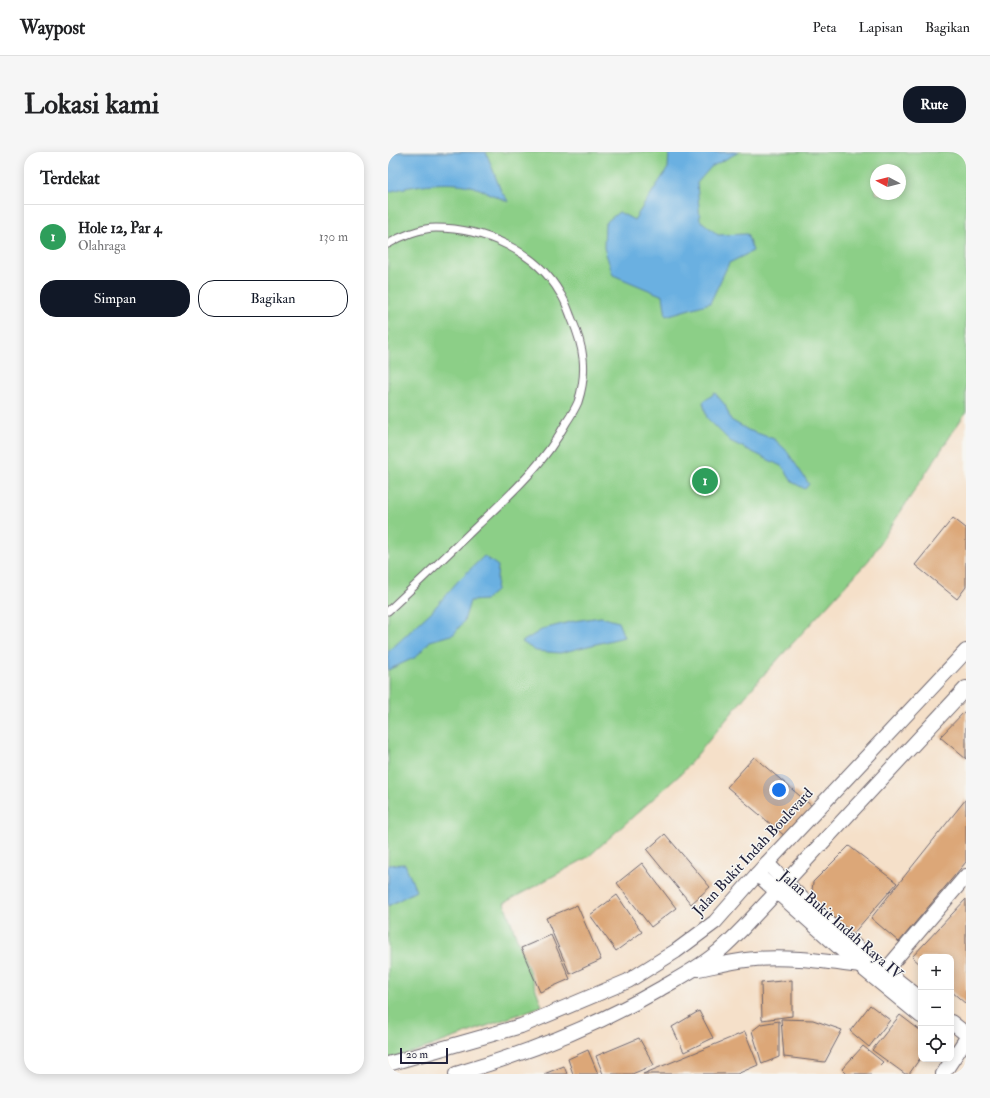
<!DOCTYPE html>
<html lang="id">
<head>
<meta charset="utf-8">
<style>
	body { margin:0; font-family:"IM FELL Double Pica",serif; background:#f6f6f6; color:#202124 }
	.controls { position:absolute; right:12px; bottom:12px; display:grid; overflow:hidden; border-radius:8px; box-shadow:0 2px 10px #0003 }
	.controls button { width:36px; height:36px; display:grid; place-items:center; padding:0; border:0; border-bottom:1px solid #e0e0e0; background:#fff; color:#202124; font:20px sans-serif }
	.compass { position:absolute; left:482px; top:12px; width:36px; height:36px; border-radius:50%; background:#fff; box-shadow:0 2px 10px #0003; rotate:277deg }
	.scale { position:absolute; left:12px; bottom:10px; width:48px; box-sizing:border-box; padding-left:4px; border:2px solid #22223b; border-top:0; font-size:11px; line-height:14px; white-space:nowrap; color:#22223b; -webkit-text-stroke:3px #f6f6f2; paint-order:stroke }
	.you { position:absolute; left:391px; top:638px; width:14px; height:14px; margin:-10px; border:3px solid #fff; border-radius:50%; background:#1a73e8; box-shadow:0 0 0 6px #1a73e833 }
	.badge { display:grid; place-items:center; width:26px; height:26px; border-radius:50%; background:#111827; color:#fff; font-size:13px; font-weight:700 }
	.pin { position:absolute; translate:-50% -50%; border:2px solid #fff; box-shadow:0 1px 4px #0006 }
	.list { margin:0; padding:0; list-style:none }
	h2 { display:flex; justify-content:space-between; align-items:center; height:52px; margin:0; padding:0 16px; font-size:17px }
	h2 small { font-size:13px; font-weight:400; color:#757577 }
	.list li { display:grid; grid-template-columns:26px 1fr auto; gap:12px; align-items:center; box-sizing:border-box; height:64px; padding:0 16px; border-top:1px solid #e0e0e0 }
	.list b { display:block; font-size:15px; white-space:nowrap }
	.list p { margin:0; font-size:13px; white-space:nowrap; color:#757577 }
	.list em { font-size:13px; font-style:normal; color:#757577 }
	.actions { display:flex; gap:8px; padding:12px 16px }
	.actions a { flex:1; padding:9px 0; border:1px solid #111827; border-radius:16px; text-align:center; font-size:14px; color:#111827 }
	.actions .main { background:#111827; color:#fff }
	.icon { flex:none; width:22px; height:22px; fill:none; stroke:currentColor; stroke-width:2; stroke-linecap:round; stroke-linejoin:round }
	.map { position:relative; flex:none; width:578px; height:922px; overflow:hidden; border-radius:16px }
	header { display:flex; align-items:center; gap:24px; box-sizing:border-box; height:56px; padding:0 20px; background:#fff; border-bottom:1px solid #e0e0e0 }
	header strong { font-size:19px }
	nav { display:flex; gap:22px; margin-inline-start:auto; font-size:14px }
	.intro { display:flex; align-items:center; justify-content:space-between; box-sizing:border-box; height:96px; padding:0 24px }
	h1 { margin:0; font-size:28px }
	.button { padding:10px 18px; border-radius:16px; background:#111827; color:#fff; font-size:14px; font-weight:700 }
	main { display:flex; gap:24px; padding:0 24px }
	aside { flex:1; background:#fff; border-radius:16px; box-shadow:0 2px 10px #0003 }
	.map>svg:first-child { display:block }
</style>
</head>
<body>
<header>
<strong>Waypost</strong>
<nav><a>Peta</a><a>Lapisan</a><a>Bagikan</a></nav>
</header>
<div class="intro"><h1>Lokasi kami</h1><a class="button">Rute</a></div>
<main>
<aside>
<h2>Terdekat<small></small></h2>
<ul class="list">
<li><span class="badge" style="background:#2e9e5b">1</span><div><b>Hole 12, Par 4</b><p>Olahraga</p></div><em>130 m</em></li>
</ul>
<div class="actions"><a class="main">Simpan</a><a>Bagikan</a></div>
</aside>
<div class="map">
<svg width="578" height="922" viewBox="0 0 578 922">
	<rect width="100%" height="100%" fill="#f6f6f2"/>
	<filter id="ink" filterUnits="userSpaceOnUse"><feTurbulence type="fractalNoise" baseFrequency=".025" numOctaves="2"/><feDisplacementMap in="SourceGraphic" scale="8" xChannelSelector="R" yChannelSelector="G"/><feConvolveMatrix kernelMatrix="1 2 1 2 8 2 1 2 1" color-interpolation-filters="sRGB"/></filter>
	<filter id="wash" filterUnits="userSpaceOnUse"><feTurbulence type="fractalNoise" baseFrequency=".012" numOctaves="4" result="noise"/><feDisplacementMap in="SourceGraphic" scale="16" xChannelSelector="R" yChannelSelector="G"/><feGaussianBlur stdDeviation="0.9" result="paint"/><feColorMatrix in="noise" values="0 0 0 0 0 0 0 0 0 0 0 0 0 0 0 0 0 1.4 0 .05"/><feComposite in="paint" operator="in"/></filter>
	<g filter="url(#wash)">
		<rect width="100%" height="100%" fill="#f5e0c9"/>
		<path fill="#8ccf87" stroke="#577861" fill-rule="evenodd" d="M0,0H578V260L481,408L371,528L294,621L200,705L116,751L154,854L32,898L0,907ZM488,18H512V42H488Z"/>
		<g fill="#6bb0e1" stroke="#46698e">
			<path d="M0,0H98L113,39L121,50C110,46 100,40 89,36C63,27 26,33 0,40Z"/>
			<path d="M281,0H351L323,15L309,31L312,68L330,83L359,82L365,99L341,111L322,151L278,164L275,144L225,123L216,96L217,71L231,60L246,68L280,16Z"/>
			<path d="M327,241L337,253L343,268L360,278L386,287L398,298L421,332L417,337L404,330L395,315L342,289L319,266L315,250Z"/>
			<path d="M96,404L110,414L108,439L97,448L82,449L76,469L66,482L42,489L28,505L0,518V500L44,459L70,429Z"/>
			<path d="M213,465L230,470L236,485L172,501L148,499L134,490L155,477L186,469Z"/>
			<path d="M17,712L28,739L0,754V713Z"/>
		</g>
		<g id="blocks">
			<g fill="#dca778">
				<path d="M565,366L578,376V435L569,447L527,413Z"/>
				<path d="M578,558V607L552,585Z"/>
				<path d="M366,605L425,655L398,685L339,635Z"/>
				<path d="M578,647V710L511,790L483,766Z"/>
				<path d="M277,682L322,735L303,752L259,698Z"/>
				<path d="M461,694L509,731L463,784L423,747L425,730Z"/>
				<path d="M254,711L288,756L263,775L229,731Z"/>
				<path d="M229,743L254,780L228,799L202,763Z"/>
				<path d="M578,747V852L563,839V805H533V813L524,805Z"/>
				<path d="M189,753L213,808L182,822L158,766Z"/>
				<path d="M163,783L182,827L152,840L133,796Z"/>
				<path d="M404,828V864L374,868L373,831Z"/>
				<path d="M482,853L502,868L481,895L462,879Z"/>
				<path d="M311,859L325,886L296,900L284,875Z"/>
				<path d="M512,863L533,879V905L521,922H517L484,898Z"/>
				<path d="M393,867L425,868L454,878L437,910L396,905Z"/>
				<path d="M391,869V905L374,912L364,879L373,872Z"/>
				<path d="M357,880L370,913L349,922H255Z"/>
				<path d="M251,886L266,913L244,922H215L208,904Z"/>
				<path d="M475,894L495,910L483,922H459L454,917Z"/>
				<path d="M200,898L210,922H185L180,907Z"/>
				<path d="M176,914L179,922H156Z"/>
			</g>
		</g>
	</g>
	<g filter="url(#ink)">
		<use href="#blocks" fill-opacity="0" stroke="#6c646d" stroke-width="1"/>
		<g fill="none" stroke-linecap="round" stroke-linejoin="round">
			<defs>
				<path id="service" d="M0,92C13,84 33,76 48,76C95,76 148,99 172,141C177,148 180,157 183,165C196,195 200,219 190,250C187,257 182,265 178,271C156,312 123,342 90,373C60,402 30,431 0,459"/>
				<g id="minor">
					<path d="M379,711C424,760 480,806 533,847"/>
					<path d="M369,722L472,814L533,864"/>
					<path d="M310,817C326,814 342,810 358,808C396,803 435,809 472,814"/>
					<path d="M489,825L503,812L578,724"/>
					<path d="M563,870L578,882"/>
					<path d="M0,912L133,874L240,829L288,799L327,770L379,711L578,499"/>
					<path d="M68,922C140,901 208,874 272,837C291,826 310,816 326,803C337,795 346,785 355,776L578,536"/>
					<path d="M555,922L578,887"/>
				</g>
			</defs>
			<use href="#service" stroke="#6c646d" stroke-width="9"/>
			<use href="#minor" stroke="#6c646d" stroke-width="16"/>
			<use href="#service" stroke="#fff" stroke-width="7"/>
			<use href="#minor" stroke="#fff" stroke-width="14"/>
		</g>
	</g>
	<g text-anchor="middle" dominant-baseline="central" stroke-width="3" stroke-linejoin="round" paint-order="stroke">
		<g font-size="15" fill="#22223b" stroke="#f6f6f2">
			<text transform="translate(365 700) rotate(-47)">Jalan Bukit Indah Boulevard</text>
			<text transform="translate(453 773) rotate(41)">Jalan Bukit Indah Raya IV</text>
		</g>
	</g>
</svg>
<div class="controls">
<button>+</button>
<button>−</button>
<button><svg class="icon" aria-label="locate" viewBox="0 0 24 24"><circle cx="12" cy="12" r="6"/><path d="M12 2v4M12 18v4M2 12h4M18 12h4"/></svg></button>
</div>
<svg class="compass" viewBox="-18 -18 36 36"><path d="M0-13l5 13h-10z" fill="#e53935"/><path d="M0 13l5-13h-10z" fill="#757577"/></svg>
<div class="scale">20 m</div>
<div class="you"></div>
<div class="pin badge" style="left:317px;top:329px;background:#2e9e5b">1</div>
</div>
</main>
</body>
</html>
